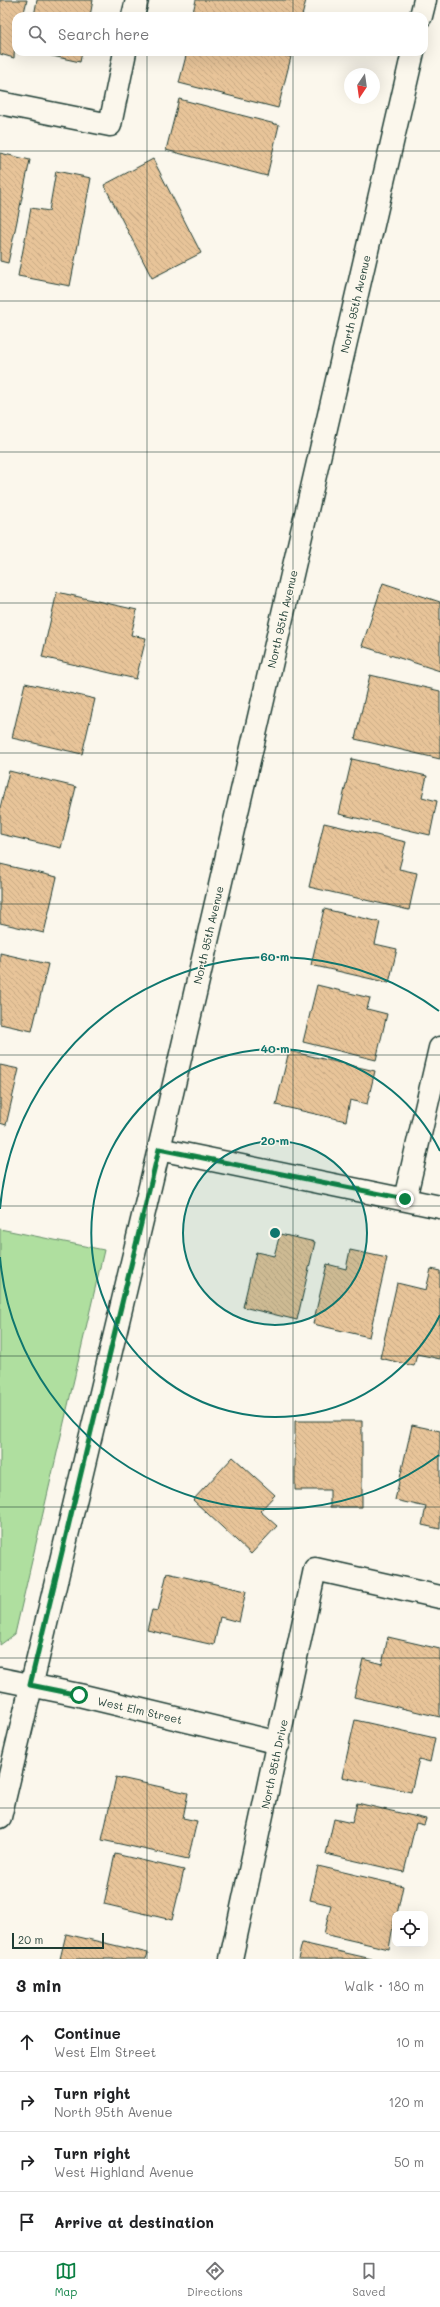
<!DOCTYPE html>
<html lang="en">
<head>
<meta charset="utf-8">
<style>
	body { margin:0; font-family:Mali,sans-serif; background:#f6f6f6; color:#202124 }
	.controls { position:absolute; right:12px; bottom:12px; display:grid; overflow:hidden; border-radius:8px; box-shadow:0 4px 16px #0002 }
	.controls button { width:36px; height:36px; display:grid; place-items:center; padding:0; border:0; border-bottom:1px solid #e0e0e0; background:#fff; color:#202124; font:20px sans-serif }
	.compass { position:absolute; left:344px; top:68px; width:36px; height:36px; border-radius:50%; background:#fff; box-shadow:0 4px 16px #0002; rotate:193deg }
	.scale { position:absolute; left:12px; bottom:10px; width:92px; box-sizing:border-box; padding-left:4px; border:2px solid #1f3d34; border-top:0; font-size:11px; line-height:14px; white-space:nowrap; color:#1f3d34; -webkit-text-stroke:3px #fbf7ec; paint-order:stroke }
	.stop { position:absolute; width:12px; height:12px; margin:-9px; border:3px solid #0b8043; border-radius:50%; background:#fff }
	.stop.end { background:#0b8043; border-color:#fff; box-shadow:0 1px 4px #0008 }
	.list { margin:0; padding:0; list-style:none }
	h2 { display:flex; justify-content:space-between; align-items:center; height:52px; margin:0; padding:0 16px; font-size:17px }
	h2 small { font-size:13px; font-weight:400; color:#757577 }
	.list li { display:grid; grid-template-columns:26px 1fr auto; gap:12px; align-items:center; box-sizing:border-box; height:60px; padding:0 16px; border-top:1px solid #e0e0e0 }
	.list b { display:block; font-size:15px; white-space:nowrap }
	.list p { margin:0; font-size:13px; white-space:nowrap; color:#757577 }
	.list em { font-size:13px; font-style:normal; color:#757577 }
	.icon { flex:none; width:22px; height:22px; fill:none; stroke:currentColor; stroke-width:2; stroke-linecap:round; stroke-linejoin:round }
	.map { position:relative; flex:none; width:440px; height:1959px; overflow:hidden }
	.search { position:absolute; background:#fff; box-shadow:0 4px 16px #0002; left:12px; right:12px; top:12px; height:44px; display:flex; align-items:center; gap:10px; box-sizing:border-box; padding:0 14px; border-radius:12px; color:#757577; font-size:15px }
	.sheet { height:292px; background:#fff }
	nav { display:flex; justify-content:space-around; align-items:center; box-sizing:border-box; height:56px; border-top:1px solid #e0e0e0; background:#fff; font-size:11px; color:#757577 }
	nav a { display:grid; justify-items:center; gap:2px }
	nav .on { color:#0b8043 }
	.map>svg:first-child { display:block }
</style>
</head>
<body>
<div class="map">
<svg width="440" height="1959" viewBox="0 0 440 1959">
	<defs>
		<pattern id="building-back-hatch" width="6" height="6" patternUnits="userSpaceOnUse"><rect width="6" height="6" fill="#e8c499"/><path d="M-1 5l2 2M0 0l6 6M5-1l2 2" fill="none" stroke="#c7a984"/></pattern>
	</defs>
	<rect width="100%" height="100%" fill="#fbf7ec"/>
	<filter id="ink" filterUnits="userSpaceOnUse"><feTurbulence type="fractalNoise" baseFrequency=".025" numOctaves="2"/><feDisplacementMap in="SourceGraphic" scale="8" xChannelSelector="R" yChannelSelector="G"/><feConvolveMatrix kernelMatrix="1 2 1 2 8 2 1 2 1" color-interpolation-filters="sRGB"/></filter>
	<g filter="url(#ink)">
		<path fill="#afdf9f" stroke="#678e6a" d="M0,1229L104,1250L15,1634L0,1645Z"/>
		<g fill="url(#building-back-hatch)" stroke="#1f3d34">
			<path d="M0,0H27L23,16H16L14,58L0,54Z"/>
			<path d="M37,0H93L90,16H34Z"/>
			<path d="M196,0H306L302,16H192Z"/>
			<path d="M34,52H82L80,62Z"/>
			<path d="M187,52H271L291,57L278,108L179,83Z"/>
			<path d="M179,99L279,125L267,176L166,150Z"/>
			<path d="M0,153L30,160L8,263L0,261Z"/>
			<path d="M153,159L201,253L152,278L104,185Z"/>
			<path d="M56,171L91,178L70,286L18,276L31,208L49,211Z"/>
			<path d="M383,583L440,602V671L362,646Z"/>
			<path d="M57,592L137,610L131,635L146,638L136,679L42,657Z"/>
			<path d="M370,675L440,691V759L355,739Z"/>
			<path d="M25,683L95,699L82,754L12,738Z"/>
			<path d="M352,759L427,776L422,797L437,801L430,835L339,814Z"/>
			<path d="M9,771L76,787L61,848L0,834V808Z"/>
			<path d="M324,823L406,842L399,869L417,873L409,910L309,887Z"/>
			<path d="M0,864L57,877L44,933L0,923Z"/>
			<path d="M324,909L380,922L375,944L397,949L389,983L311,965Z"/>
			<path d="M0,953L48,964L32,1031L0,1024Z"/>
			<path d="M317,985L370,998L367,1009L387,1014L376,1060L303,1042Z"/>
			<path d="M289,1051L375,1071L367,1104L350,1100L346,1121L276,1105Z"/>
			<path d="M0,1065L19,1069L6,1125L0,1123Z"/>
			<path d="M280,1234L315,1242L297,1320L243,1307L256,1252L274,1256Z"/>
			<path d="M350,1250L387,1258L369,1337L313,1324L327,1264L346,1269Z"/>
			<path d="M431,1269L440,1271V1359L417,1354L414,1366L380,1358L397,1283L426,1290Z"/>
			<path d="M295,1421H362V1507H330V1490H295Z"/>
			<path d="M412,1425L440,1431V1529L422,1525L426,1507L395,1500Z"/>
			<path d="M233,1457L275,1495L260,1511L277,1526L251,1554L193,1500Z"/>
			<path d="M167,1573L246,1591L239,1622L220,1617L214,1645L147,1630L152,1610L158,1611Z"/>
			<path d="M388,1637L440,1649V1717L354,1697L363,1659L382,1664Z"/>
			<path d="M355,1720L435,1738L430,1762L419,1759L411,1792L342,1777Z"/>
			<path d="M116,1777L188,1793L183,1818L197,1821L188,1859L102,1840Z"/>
			<path d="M357,1803L426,1819L424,1825L416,1823L404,1872L326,1854L334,1819L352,1823Z"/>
			<path d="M115,1854L184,1870L172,1920L104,1904Z"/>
			<path d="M318,1866L403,1886L397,1914H395L389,1949L324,1934L331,1905L310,1900Z"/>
			<path d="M66,1934L148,1953L146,1959H60Z"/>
			<path d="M302,1943L372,1959H298Z"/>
		</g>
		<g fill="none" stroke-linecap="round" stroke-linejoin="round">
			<defs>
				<g id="minor">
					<path d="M133,16L137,0"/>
					<path d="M421,16L425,0"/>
					<path d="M0,103L110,125L125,52"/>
					<path d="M159,1149L440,1207"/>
					<path d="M405,1199L440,1048"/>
					<path d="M0,1679L79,1695L279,1743"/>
					<path d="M0,1817L159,1149L413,52"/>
					<path d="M231,1959L315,1569L440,1597"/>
				</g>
			</defs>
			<use href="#minor" stroke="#1f3d34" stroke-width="25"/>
			<use href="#minor" stroke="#fbf7ec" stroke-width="22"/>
		</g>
	</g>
	<g fill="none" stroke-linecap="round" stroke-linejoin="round" filter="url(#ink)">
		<path stroke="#0b8043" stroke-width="5" d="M79,1695L30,1685L159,1149L405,1199"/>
	</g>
	<path fill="none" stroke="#1f3d34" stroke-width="1" stroke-opacity="0.55" d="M147,0V16M293,0V16M147,52V1959M293,52V1959M0,151H440M0,301H440M0,452H440M0,603H440M0,753H440M0,904H440M0,1055H440M0,1206H440M0,1356H440M0,1507H440M0,1658H440M0,1808H440"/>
	<circle cx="275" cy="1233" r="92" fill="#0f766e" fill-opacity=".12"/>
	<g fill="none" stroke="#0f766e" stroke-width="2">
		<circle cx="275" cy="1233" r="92"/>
		<path d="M440 1315A184 184 0 1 1 440 1151"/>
		<path d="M439 1455A276 276 0 0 1 0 1257M0 1209A276 276 0 0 1 439 1011"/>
	</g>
	<g text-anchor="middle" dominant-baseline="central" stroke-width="3" stroke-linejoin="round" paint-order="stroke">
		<g font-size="11" fill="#1f3d34" stroke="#fbf7ec">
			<text transform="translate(355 304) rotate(-77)">North 95th Avenue</text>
			<text transform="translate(282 619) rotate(-77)">North 95th Avenue</text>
			<text transform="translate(208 935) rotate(-77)">North 95th Avenue</text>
			<text transform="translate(140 1710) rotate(13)">West Elm Street</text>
			<text transform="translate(274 1764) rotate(-78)">North 95th Drive</text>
		</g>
	</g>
	<circle cx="275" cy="1233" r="6" fill="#0f766e" stroke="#fbf7ec" stroke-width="2"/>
	<g font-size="12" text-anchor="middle" font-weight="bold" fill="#0f766e" stroke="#fbf7ec" stroke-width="3" stroke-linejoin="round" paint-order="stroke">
		<text x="275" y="961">60 m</text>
		<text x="275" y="1053">40 m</text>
		<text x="275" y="1145">20 m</text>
	</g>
</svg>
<div class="controls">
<button><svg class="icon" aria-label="locate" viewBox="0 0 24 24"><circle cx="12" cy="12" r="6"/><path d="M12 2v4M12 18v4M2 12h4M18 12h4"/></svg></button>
</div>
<svg class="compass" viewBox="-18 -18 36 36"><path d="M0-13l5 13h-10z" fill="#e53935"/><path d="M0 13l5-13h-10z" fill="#757577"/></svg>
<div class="scale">20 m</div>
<div class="stop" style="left:79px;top:1695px"></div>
<div class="stop end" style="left:405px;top:1199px"></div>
<div class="search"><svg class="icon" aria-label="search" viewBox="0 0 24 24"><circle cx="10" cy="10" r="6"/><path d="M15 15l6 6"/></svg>Search here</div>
</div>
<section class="sheet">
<h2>3 min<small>Walk · 180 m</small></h2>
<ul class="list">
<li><svg class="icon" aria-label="ahead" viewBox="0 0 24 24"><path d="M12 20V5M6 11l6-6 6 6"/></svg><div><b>Continue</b><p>West Elm Street</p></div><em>10 m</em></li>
<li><svg class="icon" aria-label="right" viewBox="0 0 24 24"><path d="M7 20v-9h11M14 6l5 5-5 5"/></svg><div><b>Turn right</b><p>North 95th Avenue</p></div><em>120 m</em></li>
<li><svg class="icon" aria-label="right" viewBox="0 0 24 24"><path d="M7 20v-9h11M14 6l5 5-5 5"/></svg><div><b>Turn right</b><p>West Highland Avenue</p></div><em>50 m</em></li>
<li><svg class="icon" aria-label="arrive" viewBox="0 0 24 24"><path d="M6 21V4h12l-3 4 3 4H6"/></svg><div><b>Arrive at destination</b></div></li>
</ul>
</section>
<nav>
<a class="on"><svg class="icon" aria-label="map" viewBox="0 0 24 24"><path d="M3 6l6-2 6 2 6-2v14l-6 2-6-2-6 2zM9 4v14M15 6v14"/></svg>Map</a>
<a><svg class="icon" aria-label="directions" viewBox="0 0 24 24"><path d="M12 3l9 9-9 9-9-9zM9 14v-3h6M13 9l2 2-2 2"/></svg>Directions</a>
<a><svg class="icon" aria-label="saved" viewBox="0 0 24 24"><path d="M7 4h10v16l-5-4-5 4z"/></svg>Saved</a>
</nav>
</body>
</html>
